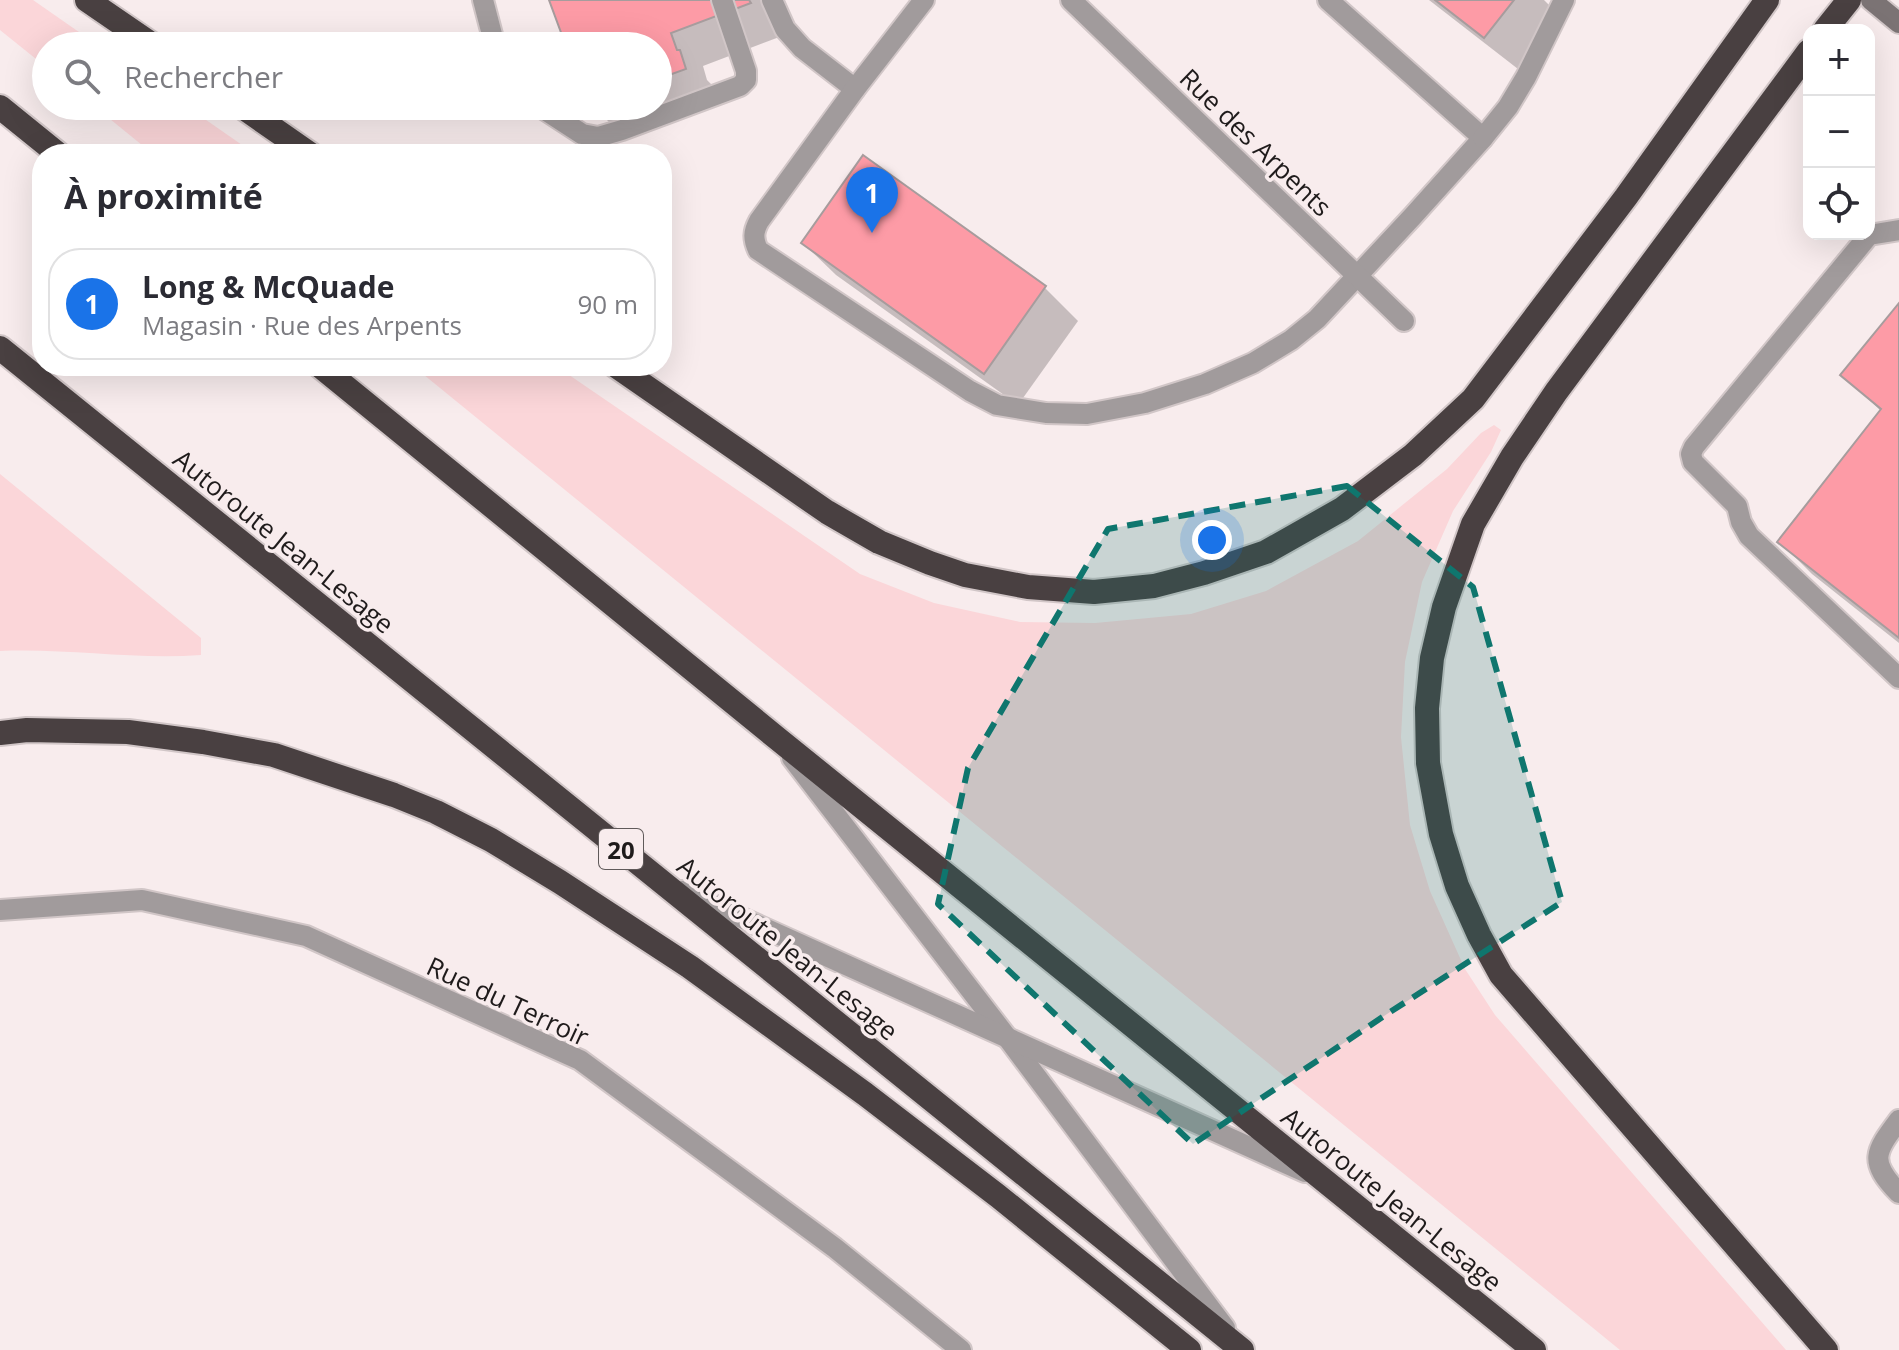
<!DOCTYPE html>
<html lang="fr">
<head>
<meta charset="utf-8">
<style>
	body { margin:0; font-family:"Open Sans",sans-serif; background:#f7f7f7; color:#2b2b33 }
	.controls { position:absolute; right:24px; top:24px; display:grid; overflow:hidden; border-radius:16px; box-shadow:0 8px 32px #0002 }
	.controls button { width:72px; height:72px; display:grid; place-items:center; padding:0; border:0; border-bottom:2px solid #e1e1e2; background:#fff; color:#2b2b33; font:40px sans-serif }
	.you { position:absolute; left:1212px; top:540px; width:28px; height:28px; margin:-20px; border:6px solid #fff; border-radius:50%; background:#1a73e8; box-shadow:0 0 0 12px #1a73e833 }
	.badge { display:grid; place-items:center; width:52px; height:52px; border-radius:50%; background:#1a73e8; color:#fff; font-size:26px; font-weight:700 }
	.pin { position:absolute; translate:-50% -66px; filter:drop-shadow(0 2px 4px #0008) }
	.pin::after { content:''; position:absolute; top:42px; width:28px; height:24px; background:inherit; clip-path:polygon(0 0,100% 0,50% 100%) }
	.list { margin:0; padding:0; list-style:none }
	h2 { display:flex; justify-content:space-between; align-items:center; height:104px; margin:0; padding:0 32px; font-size:34px }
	h2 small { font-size:26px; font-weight:400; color:#7c7c81 }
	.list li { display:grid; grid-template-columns:52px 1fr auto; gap:24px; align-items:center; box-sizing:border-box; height:112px; margin:0 16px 16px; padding:0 16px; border:2px solid #e1e1e2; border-radius:32px }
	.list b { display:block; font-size:30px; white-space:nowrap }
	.list p { margin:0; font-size:26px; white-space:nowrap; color:#7c7c81 }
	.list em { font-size:26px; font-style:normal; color:#7c7c81 }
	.icon { flex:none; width:44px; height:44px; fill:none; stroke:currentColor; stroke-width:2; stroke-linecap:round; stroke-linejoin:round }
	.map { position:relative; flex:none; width:1899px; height:1350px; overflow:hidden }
	.search { position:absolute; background:#fff; box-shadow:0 8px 32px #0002; left:32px; top:32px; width:640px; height:88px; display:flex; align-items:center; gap:20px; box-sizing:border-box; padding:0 28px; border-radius:44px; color:#7c7c81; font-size:30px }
	.panel { position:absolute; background:#fff; box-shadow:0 8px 32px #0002; left:32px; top:144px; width:640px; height:232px; border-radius:32px }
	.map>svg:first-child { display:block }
</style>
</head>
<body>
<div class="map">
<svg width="1899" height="1350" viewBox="0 0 1899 1350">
	<rect width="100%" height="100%" fill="#f8eced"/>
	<g fill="#fbd6d9">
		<path d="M0,0H33L99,46H46V67L0,30Z"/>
		<path d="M94,106H186L255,154H153Z"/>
		<path d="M413,366H556L860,574L934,603L1020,622L1095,623L1191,614L1266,591L1358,541L1447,469L1481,433L1494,425L1501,430L1491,452L1453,511L1422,582L1405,662L1401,737L1410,825L1430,891L1465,969L1495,1015L1786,1350H1620Z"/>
		<path d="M0,474L201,638V655C134,660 67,648 0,651Z"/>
	</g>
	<g fill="#0003">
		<path d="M551,0H769L782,36L703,66L707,80L712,85L718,102L622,135L593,106H658V46H568Z"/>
		<path d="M1429,0H1544L1560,16L1518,69Z"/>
		<path d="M864,157L1045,288L1078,321L1018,405L836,275L803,243Z"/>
		<path d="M1899,306V643L1812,574L1779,541L1882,412L1843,375Z"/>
	</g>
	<g fill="#fd9ba6" stroke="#a79c9d" stroke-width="2">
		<path d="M549,0H749L751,3L671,33L677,50H680L686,69L658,79V46H566Z"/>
		<path d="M1435,0H1514L1484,38Z"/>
		<path d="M863,155L1046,286L984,374L801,243Z"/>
		<path d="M1899,303V638L1777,542L1881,409L1840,375Z"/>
	</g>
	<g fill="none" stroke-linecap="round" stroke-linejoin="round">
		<defs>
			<g id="lane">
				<path d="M483,0L495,46"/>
				<path d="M772,0L785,29L802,48L855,89"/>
				<path d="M924,0L855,89L759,221C753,232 753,239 758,250L970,391L997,405L1046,413L1087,414L1145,403L1205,384L1253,363L1291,340L1317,319L1413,216L1483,138L1328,0"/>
				<path d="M539,106L582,134L598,137L622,130L740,86L746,80V71L722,0"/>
				<path d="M1483,138L1508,107L1526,77L1564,0"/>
				<path d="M1899,230L1869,235L1694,447L1691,454L1693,462L1737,506L1741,522L1749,536L1899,678"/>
				<path d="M792,758L1009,1040L1225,1328"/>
				<path d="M682,891L1305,1172"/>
				<path d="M1899,1120C1875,1152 1868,1161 1899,1193"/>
			</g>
			<g id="street">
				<path d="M1071,0L1404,321"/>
				<path d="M0,910L142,900L306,936L580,1060L835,1248L961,1350"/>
			</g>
			<path id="secondary" d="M1871,0L1899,23"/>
			<g id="highway">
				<path d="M87,0L154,46"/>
				<path d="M1825,30L1849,0"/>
				<path d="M1809,51L1556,392L1512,457L1473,524L1444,607L1432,658L1427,708L1428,763L1441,834L1457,886L1479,935L1501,975L1826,1350"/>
				<path d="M241,106L310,154"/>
				<path d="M0,107L58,154"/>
				<path d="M0,348L1242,1350"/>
				<path d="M320,366L778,739L1534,1350"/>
				<path d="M616,366L827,512L879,542L930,563L965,575L1028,587L1094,592L1154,586L1204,573L1266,552L1342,509L1413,455L1473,399L1626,197L1767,0"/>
				<path d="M0,733L27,730L128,732L203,742L274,755L394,795L436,812L491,840L560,882L690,967L865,1094L998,1196L1189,1350"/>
			</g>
		</defs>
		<use href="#lane" stroke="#d1c6c7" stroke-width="24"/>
		<use href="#street" stroke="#d1c6c7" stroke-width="24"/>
		<use href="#secondary" stroke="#d1c6c7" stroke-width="24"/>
		<use href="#highway" stroke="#d1c6c7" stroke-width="28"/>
		<use href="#lane" stroke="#a19b9c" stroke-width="20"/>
		<use href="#street" stroke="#a19b9c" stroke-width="20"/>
		<use href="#secondary" stroke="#7b7374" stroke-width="20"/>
		<use href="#highway" stroke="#494041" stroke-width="24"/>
	</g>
	<path fill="#0f766e" fill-opacity="0.2" stroke="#0f766e" stroke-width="6" stroke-dasharray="16 10" stroke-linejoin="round" d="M1347,486L1473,587L1562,902L1390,1012L1193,1144L938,904L968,768L1108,529Z"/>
	<g text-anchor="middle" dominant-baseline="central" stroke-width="7" stroke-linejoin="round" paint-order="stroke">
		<rect fill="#f8eced" stroke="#605a5a" stroke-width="2" x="599" y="829" width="44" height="40" rx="6"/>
		<g font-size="24" font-weight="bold" fill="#1f1b1b">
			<text x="621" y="849">20</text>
		</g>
		<g font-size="26" fill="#1f1b1b" stroke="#f8eced">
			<text transform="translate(1256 142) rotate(44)">Rue des Arpents</text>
			<text transform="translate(284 541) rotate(39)">Autoroute Jean-Lesage</text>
			<text transform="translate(788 948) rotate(39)">Autoroute Jean-Lesage</text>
			<text transform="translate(508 1001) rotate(25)">Rue du Terroir</text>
			<text transform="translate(1392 1199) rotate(39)">Autoroute Jean-Lesage</text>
		</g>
	</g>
</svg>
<div class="controls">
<button>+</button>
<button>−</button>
<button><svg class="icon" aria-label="locate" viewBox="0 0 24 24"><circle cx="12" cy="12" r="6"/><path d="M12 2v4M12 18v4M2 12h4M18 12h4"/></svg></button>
</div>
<div class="you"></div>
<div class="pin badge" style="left:872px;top:233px">1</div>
<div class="search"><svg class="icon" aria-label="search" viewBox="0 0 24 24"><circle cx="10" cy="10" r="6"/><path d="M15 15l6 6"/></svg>Rechercher</div>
<section class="panel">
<h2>À proximité<small></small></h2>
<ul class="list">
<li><span class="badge">1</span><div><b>Long &amp; McQuade</b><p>Magasin · Rue des Arpents</p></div><em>90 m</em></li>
</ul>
</section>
</div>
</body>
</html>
